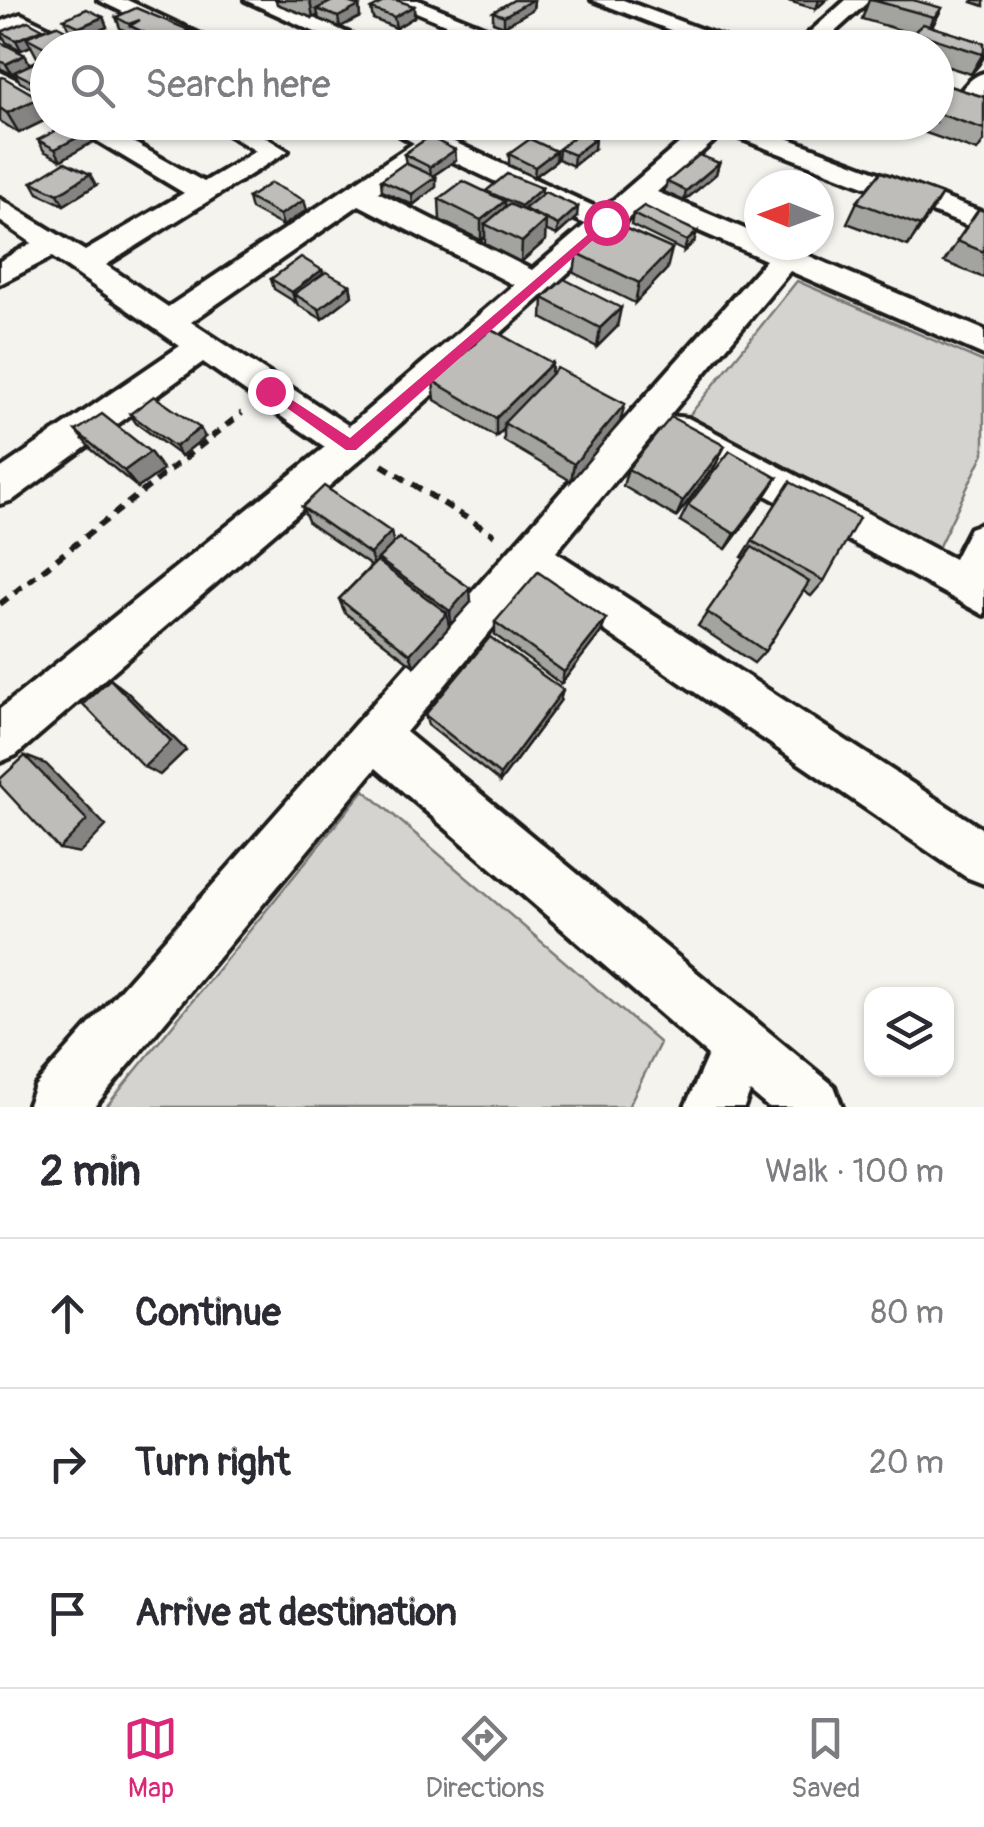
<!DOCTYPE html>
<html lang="en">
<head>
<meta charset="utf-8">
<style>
	body { margin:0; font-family:Pangolin,sans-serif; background:#f7f7f7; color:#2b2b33 }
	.controls { position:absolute; right:30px; bottom:30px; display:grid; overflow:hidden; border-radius:20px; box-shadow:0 2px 8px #0004 }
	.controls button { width:90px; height:90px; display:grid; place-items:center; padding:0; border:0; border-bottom:2px solid #e1e1e2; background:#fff; color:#2b2b33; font:50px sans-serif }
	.compass { position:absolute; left:744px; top:170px; width:90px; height:90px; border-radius:50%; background:#fff; box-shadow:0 2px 8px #0004; rotate:271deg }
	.stop { position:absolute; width:30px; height:30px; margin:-22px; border:8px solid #db2777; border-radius:50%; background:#fff }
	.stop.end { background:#db2777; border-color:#fff; box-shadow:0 2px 10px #0008 }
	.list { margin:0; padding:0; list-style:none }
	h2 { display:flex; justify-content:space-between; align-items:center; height:130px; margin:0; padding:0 40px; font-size:42px }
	h2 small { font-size:32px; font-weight:400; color:#7c7c81 }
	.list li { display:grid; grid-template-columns:65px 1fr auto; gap:30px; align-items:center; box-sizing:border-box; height:150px; padding:0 40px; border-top:2px solid #e1e1e2 }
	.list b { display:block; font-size:38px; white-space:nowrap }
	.list em { font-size:32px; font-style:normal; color:#7c7c81 }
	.icon { flex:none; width:55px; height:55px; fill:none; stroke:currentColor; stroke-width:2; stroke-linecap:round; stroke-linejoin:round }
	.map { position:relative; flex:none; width:984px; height:1107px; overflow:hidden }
	.search { position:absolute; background:#fff; box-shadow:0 2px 8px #0004; left:30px; right:30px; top:30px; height:110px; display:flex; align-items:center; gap:25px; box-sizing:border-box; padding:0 35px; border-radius:55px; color:#7c7c81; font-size:38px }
	.sheet { height:580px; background:#fff }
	nav { display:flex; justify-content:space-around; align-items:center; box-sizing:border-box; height:140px; border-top:2px solid #e1e1e2; background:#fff; font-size:28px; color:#7c7c81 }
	nav a { display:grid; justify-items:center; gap:5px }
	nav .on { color:#db2777 }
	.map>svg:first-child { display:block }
</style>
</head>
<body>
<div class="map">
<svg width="984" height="1107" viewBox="0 0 984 1107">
	<rect width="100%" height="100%" fill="#f4f3ee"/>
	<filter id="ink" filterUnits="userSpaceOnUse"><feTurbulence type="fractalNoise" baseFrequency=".01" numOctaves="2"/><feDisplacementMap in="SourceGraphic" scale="20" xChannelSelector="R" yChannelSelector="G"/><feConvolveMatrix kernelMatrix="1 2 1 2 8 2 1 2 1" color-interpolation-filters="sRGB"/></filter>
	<g filter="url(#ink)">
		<g fill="#d4d3cf" stroke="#787876" stroke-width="2.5">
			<path d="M797,281L984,362V453L938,548L688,417Z"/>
			<path d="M364,790L660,1043L628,1107H106Z"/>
		</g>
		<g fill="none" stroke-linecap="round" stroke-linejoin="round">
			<defs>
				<g id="minor">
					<path d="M98,0H127L229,48H198Z"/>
					<path d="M245,0H274L381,48H350Z"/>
					<path d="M388,0H418L535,48H502Z"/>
					<path d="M592,0H623L751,48H717Z"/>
					<path d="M846,0H870L817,48H792Z"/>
					<path d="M21,14L81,43L84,48H55L20,29L0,37V22Z"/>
					<path d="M0,72L48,95V112L0,89Z"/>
					<path d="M984,73V95L973,108H955L952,103C960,92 970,76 984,73Z"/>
					<path d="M66,122H97L204,182L256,151L208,122H240L288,151L106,265L168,307L414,143L377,122H411L431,132L444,122H474L452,141L602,210L704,122H745L984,213V232L724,132L657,192L759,235V245H783L984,330V355L790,271L669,416L688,418L954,559L970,528L984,523V615L662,438L658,429L556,552L984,830V884L966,877L532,581L406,732L834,1086L842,1107H768L750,1092L744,1107H685L708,1055L376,768L94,1107H27L35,1086L766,260L642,206L364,456L16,755L0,762V709L325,447L203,362L13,500L0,504V469L180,346L52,257L0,284V261L32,243L0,221V199L85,251L184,193ZM435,153L583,223L586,224L532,270L378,192ZM359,205L514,285L349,426L191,322Z"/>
				</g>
			</defs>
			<use href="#minor" stroke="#1c1c1c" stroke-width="8"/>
			<g stroke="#1c1c1c" stroke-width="6" stroke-dasharray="10 8" stroke-linecap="butt">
				<path d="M382,465L494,535"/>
				<path d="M0,604L242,413"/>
			</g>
			<use href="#minor" fill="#fdfcf7" fill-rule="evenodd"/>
		</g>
		<g fill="#a3a3a0" stroke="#1c1c1c" stroke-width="2.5">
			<path d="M276,0H342L359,6L360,17L340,27L319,19L318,15L313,18L277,4Z"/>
			<path d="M514,0H534L533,9L504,26L493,22V12Z"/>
			<path d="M785,0H826L816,9Z"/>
			<path d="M869,0L942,8L932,27L984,43V57L979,65L971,74L936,63V48H907L914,34L862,19Z"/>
			<path d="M973,0H984V6L972,2Z"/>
			<path d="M414,6V17L396,28L373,19L371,9Z"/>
			<path d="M103,17L107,27L84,37L69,29L64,19Z"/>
			<path d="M116,17L190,32L211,48H152L155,46L120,28Z"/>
			<path d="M44,30L88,42L91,48H48V89L40,92L20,82L15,73L12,74L0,68V42L25,55L30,64L41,59L37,57L31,46L21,50L6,42L1,32Z"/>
			<path d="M0,78L48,113V119L19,133L0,121Z"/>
			<path d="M936,82L984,97V141L977,151L903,125L904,122H936Z"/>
			<path d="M155,122H187L172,131Z"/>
			<path d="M403,122H450V127L432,139L455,150L456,160L433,176L436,177V187L413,205L382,191L381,180L406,163L404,154L428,138L404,126Z"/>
			<path d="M88,132L93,142L61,160L44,151L38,140Z"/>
			<path d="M559,149H594L573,166L558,159Z"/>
			<path d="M556,151V161L534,177L509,165V154Z"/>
			<path d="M719,163L716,174L684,201L664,192L667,182Z"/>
			<path d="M32,182L96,185L64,205L38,193Z"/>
			<path d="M542,188L541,195L577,217L557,235L545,230V241L521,262L485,244V237L481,240L440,220L439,199L486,192Z"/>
			<path d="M248,198L307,210L283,226L251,209Z"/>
			<path d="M857,202L930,214L908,246L847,223Z"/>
			<path d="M979,209L984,211V278L944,262Z"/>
			<path d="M633,214L694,242L684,251L631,225Z"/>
			<path d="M759,215V234L751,230L755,220Z"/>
			<path d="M577,253L667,269L635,303L574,273Z"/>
			<path d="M322,270L323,273L350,285L352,296L322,319L298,305L296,301L295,302L274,289L271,279Z"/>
			<path d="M543,298L617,327L597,347L542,318Z"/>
			<path d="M552,363L551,374L620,422L571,481L504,441V429L496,437L435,400L433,381Z"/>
			<path d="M130,414L205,437L181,456L136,423Z"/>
			<path d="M76,431L150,452L163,470L138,488L91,449Z"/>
			<path d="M716,464L676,517L623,486L628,469Z"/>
			<path d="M777,478L766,495L726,549L680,521L688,505Z"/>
			<path d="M790,482L824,581L811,596L803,591L765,651L754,663L698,626L745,558L742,557Z"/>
			<path d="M302,507L394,542L471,602L451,624L448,622L449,627L414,666L345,613L339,599L371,566L309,523Z"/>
			<path d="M606,619L601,632L561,684L495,635V622Z"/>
			<path d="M560,701L500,782L428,725L425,715Z"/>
		</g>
		<g fill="#858482" stroke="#1c1c1c" stroke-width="2.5">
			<path d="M310,0H334L317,9L318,15L313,18Z"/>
			<path d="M532,0H534L533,9L504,26V16Z"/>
			<path d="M819,0H826L816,9Z"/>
			<path d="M359,6L360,17L340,27L338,17Z"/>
			<path d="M414,6V17L396,28L394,17Z"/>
			<path d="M942,8L932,27L925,37L934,17Z"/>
			<path d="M103,17L107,27L84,37L80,27Z"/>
			<path d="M43,29L26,37L31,46L21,50L16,40Z"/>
			<path d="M209,39L211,48H192Z"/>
			<path d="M984,52V57L979,65L971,74Z"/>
			<path d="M25,55L30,65L12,74L6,64Z"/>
			<path d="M48,76V89L40,92L34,82Z"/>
			<path d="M39,98L48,113V119L19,133L7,113Z"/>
			<path d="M169,122H187L172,131Z"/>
			<path d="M440,122H450V127L431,139L430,129Z"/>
			<path d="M88,132L93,142L61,160L55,149Z"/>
			<path d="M595,139L594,149L573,166L574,155Z"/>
			<path d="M455,150L456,160L431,177L430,167Z"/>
			<path d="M556,151V161L534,177L535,167Z"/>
			<path d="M719,163L716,174L684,201L686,191Z"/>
			<path d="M90,174L96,185L64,205L58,194Z"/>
			<path d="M436,177V187L413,205L412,194Z"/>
			<path d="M542,188L541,198L520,217L521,206Z"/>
			<path d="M942,194L930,214L908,246L920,226Z"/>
			<path d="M304,200L307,210L283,226L280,215Z"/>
			<path d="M505,201V222L485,224V237L481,240V220Z"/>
			<path d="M578,207L577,217L557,235L558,225Z"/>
			<path d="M546,220L545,241L521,262L522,242Z"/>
			<path d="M697,232L694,242L684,251L687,241Z"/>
			<path d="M672,249L667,269L635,303L639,283Z"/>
			<path d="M322,270L325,280L294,294L296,301L295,302L292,292Z"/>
			<path d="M350,285L352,296L322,319L319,309Z"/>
			<path d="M621,308L617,327L597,347L600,328Z"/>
			<path d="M552,363L550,382L504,423V429L496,437V418Z"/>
			<path d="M625,404L620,422L571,481L574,464Z"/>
			<path d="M200,428L205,437L181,456L175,447Z"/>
			<path d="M725,446L716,464L676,517L683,501Z"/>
			<path d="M150,452L163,470L138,488L124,471Z"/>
			<path d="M777,478L766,495L726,549L735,534Z"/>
			<path d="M391,532L395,548L378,559L379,564L375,569L370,554Z"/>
			<path d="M470,588L471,602L451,624L450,611Z"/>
			<path d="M447,613L449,627L414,666L410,654Z"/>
			<path d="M606,619L601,632L561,684L564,672Z"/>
			<path d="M110,679L126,691L186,750L160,775L144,767Z"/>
			<path d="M563,690L560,701L500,782V775Z"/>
			<path d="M25,756L46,764L106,826L80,853L59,849Z"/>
		</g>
		<g fill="#bebdba" stroke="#1c1c1c" stroke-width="2.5">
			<path d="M335,0H342L359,6L338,17L317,9Z"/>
			<path d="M387,0H396L414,6L394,17L371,9Z"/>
			<path d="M514,0H532L504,16L493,12Z"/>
			<path d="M872,0H913L942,8L934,17Z"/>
			<path d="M136,8L189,30L165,42L130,26L140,20L129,24L116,17Z"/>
			<path d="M87,9L103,17L80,27L64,19Z"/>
			<path d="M28,21L43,29L16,40L1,32Z"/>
			<path d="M923,24L984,43V52L982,54L914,32Z"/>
			<path d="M56,25L88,42L77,48L48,49L26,37Z"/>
			<path d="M192,31L209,39L192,48H172L165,44Z"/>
			<path d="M344,34L365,44L359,48H325L321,46Z"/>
			<path d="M0,42L25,55L6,64L0,61Z"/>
			<path d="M455,42L468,48H447Z"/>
			<path d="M220,44L229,48H212Z"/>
			<path d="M42,59L48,61V76L34,82L14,72Z"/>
			<path d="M3,77L39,98L7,113L0,108V78Z"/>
			<path d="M936,82L984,97V129L936,113Z"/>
			<path d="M417,122H440L430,129Z"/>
			<path d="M71,123L88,132L55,149L38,140Z"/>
			<path d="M580,132L595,139L574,155L559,149Z"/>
			<path d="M429,137L455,150L430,167L404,154Z"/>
			<path d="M530,139L556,151L535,167L509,154Z"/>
			<path d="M699,155L719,163L686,191L667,182Z"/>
			<path d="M65,162L90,174L58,194L32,182Z"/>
			<path d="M405,163L436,177L412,194L381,180Z"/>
			<path d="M881,172L942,194L920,226L857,202Z"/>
			<path d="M507,174L542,188L521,206L486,191Z"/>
			<path d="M463,181L505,201L481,220L439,199Z"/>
			<path d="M271,183L304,200L280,215L248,198Z"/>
			<path d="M545,192L578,207L558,225L524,209Z"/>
			<path d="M509,204L546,220L522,242L485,224Z"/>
			<path d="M644,206L697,232L687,241L633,214Z"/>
			<path d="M979,209L984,211V252L957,241Z"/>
			<path d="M611,222L672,249L639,283L577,253Z"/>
			<path d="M301,257L322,270L292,292L271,279Z"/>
			<path d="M326,272L350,285L319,309L294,294Z"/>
			<path d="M564,279L621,308L600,328L543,298Z"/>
			<path d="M491,329L552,363L496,418L433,381Z"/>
			<path d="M557,368L625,404L574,464L504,423Z"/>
			<path d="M154,396L200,428L175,447L130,414Z"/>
			<path d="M102,414L150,452L124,471L76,431Z"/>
			<path d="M671,417L725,446L683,501L628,469Z"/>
			<path d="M730,451L777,478L735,534L688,505Z"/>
			<path d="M790,482L859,518L824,581L752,541Z"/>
			<path d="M324,486L391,532L370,554L302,507Z"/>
			<path d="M399,538L470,588L450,611L378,559Z"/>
			<path d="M752,547L809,582L765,651L707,612Z"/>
			<path d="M377,561L447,613L410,654L339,599Z"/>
			<path d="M538,572L606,619L564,672L495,622Z"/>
			<path d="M490,637L563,690L500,775L425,715Z"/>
			<path d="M110,679L171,741L144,767L83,704Z"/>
			<path d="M25,756L87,820L59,849L0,785V779Z"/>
		</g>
	</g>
	<path fill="#db2777" d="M606,219L610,225L356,450H346L263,391L274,388L350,438Z"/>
</svg>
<div class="controls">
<button><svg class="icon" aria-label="layers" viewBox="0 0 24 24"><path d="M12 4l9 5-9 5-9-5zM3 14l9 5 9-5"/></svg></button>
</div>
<svg class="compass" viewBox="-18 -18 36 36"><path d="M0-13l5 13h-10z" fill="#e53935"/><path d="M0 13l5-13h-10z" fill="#7c7c81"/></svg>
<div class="stop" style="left:606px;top:222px"></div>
<div class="stop end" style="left:270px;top:391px"></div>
<div class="search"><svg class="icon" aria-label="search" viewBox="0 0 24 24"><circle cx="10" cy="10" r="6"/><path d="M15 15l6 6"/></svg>Search here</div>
</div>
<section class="sheet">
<h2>2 min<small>Walk · 100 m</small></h2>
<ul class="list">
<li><svg class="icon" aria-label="ahead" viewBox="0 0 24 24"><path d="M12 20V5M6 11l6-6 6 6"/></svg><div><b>Continue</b></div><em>80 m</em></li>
<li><svg class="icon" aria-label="right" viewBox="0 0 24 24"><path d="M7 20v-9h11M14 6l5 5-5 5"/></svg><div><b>Turn right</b></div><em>20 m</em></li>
<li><svg class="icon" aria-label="arrive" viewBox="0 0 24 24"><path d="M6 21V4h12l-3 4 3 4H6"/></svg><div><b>Arrive at destination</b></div></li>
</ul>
</section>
<nav>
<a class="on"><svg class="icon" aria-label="map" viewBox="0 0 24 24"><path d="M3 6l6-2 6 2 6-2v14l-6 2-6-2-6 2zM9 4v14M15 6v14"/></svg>Map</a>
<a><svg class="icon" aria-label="directions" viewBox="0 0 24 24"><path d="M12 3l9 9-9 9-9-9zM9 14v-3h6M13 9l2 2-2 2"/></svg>Directions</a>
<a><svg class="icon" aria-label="saved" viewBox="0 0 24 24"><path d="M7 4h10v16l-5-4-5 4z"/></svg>Saved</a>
</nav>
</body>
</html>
